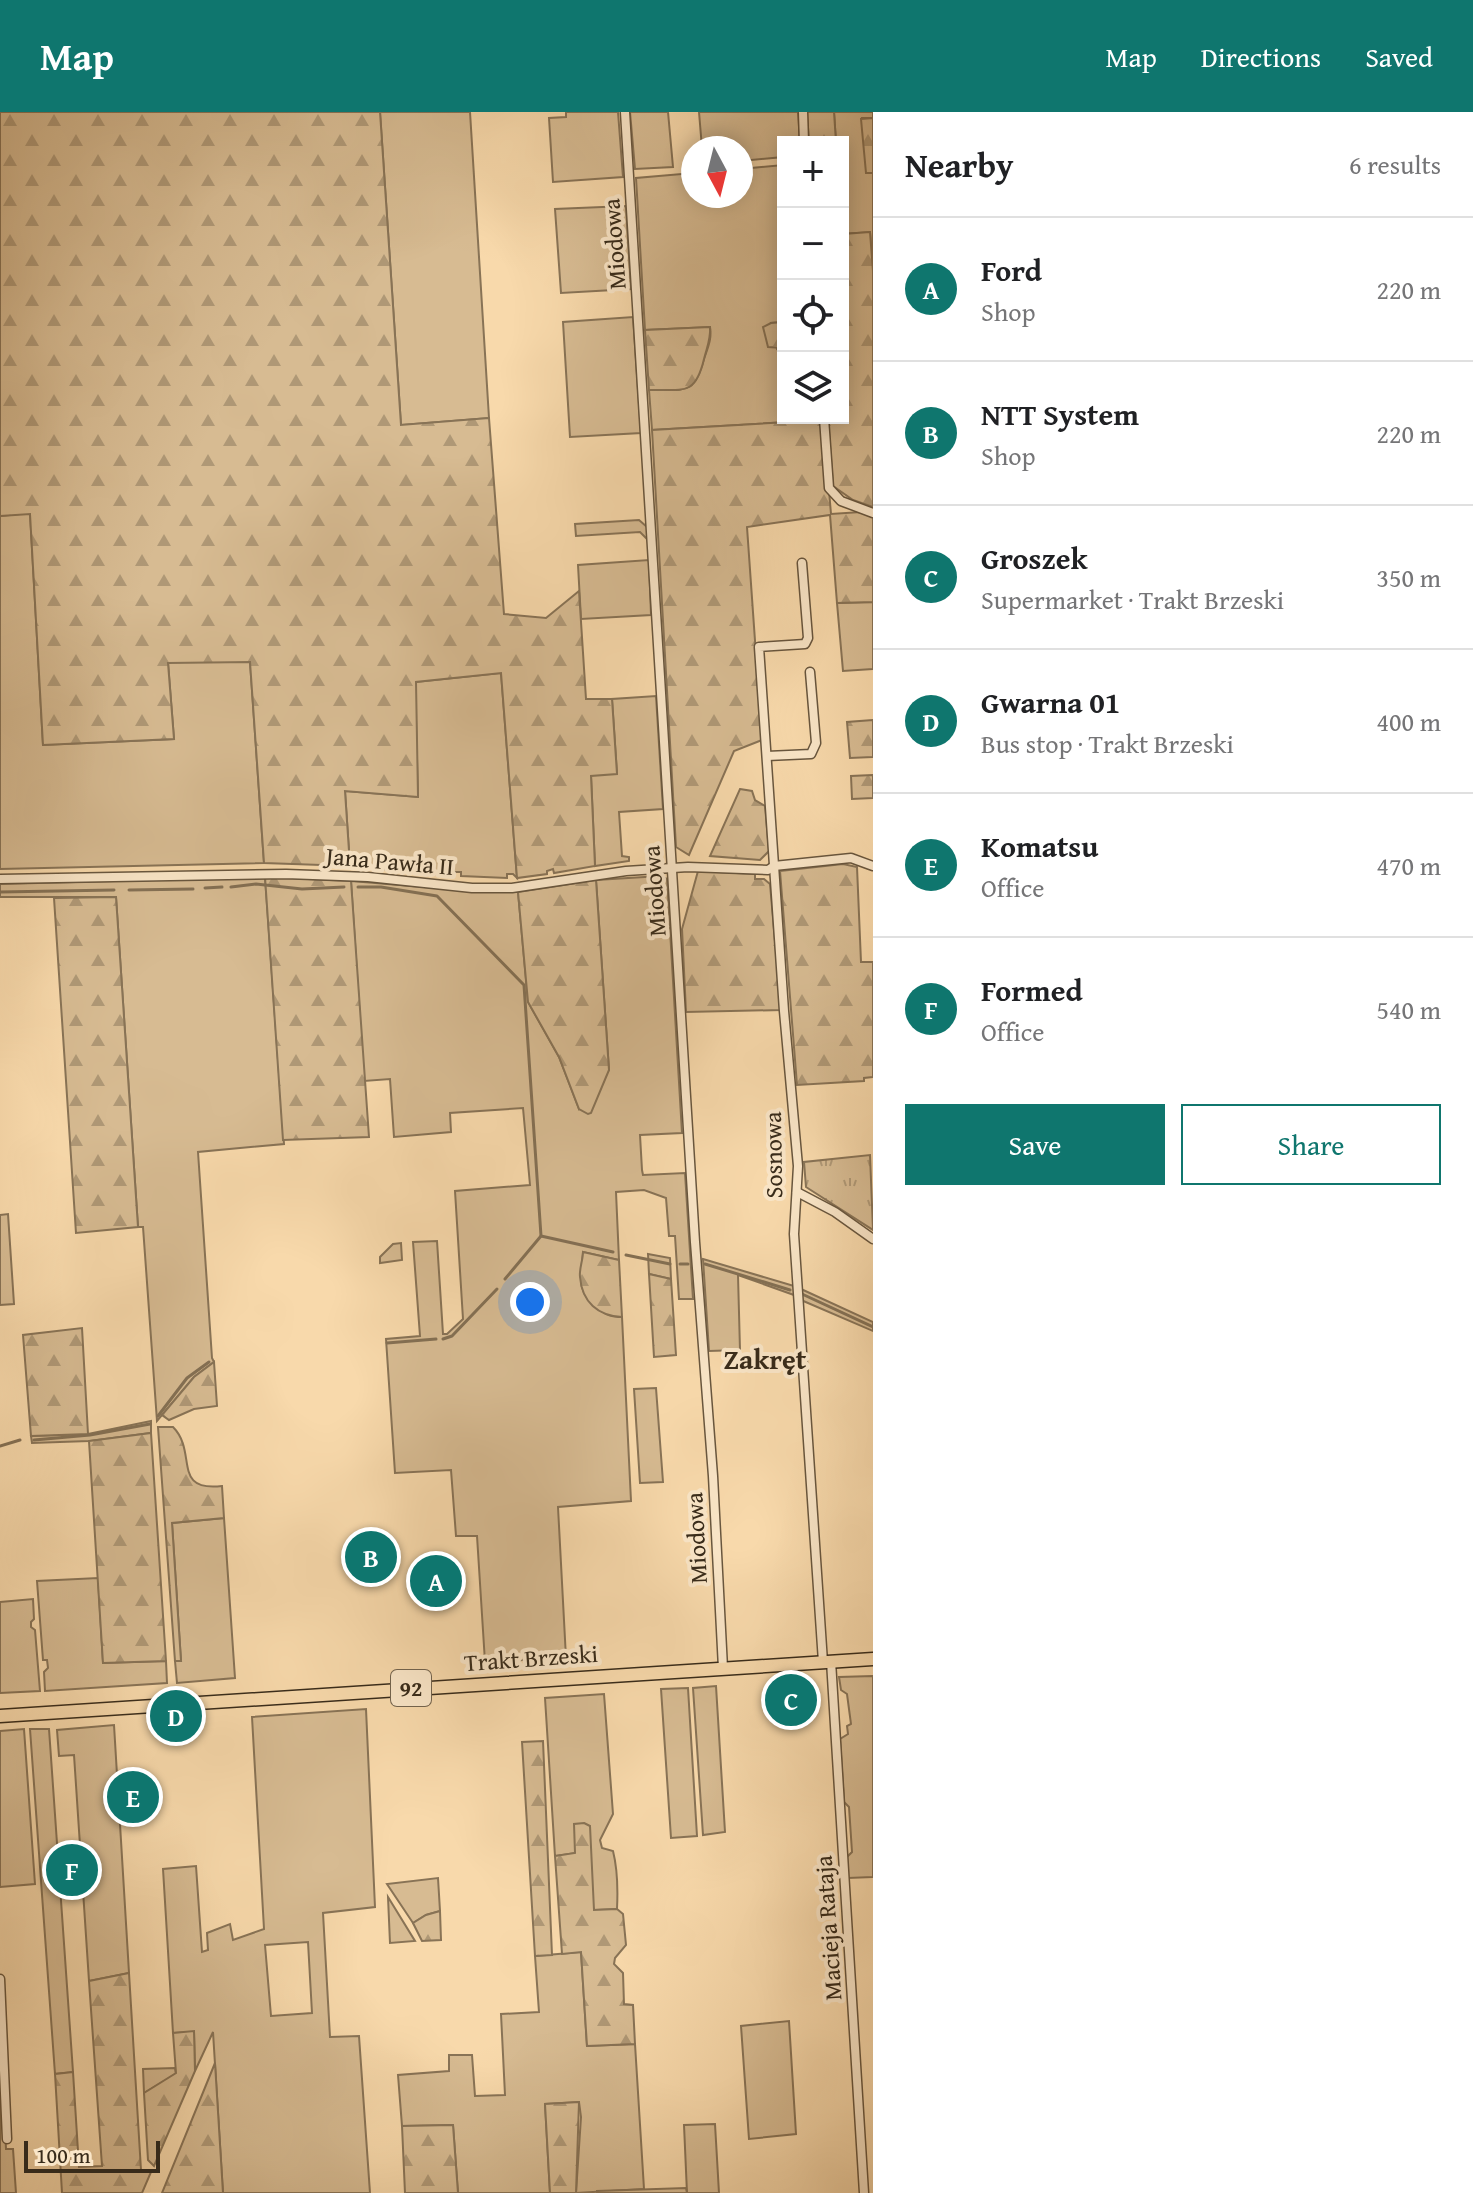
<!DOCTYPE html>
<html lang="en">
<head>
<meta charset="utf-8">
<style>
	body { margin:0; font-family:"Gentium Book Plus",serif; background:#f2f2f2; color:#202124 }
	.controls { position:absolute; right:24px; top:24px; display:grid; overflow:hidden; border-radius:0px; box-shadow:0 4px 20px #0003 }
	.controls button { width:72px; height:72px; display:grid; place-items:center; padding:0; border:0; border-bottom:2px solid #e0e0e0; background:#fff; color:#202124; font:40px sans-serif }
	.compass { position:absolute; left:681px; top:24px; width:72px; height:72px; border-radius:50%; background:#fff; box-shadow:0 4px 20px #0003; rotate:173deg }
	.scale { position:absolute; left:24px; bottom:20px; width:136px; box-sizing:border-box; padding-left:8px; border:4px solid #382b1a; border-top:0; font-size:22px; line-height:28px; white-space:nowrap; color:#382b1a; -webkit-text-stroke:6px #fae6c8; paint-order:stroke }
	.you { position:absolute; left:530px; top:1190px; width:28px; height:28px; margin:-20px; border:6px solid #fff; border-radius:50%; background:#1a73e8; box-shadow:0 0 0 12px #1a73e833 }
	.badge { display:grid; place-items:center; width:52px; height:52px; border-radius:50%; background:#0f766e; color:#fff; font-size:26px; font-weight:700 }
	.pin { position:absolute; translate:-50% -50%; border:4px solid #fff; box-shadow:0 2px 8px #0006 }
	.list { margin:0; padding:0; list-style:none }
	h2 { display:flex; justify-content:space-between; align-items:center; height:104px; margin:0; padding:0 32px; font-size:34px }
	h2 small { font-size:26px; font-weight:400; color:#757577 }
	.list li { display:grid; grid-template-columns:52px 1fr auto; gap:24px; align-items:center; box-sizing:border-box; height:144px; padding:0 32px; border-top:2px solid #e0e0e0 }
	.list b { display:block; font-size:30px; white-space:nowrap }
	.list p { margin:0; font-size:26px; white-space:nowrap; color:#757577 }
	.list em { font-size:26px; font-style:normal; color:#757577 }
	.actions { display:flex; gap:16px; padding:24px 32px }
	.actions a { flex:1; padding:18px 0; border:2px solid #0f766e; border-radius:0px; text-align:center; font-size:28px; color:#0f766e }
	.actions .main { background:#0f766e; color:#fff }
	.icon { flex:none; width:44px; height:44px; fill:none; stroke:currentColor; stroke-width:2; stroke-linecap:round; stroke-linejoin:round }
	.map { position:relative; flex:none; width:873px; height:2081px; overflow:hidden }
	header { display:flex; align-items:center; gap:48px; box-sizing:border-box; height:112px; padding:0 40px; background:#0f766e; color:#fff }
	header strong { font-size:38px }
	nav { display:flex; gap:44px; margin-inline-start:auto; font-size:28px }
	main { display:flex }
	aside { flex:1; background:#fff }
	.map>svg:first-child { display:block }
</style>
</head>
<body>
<header>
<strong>Map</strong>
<nav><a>Map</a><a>Directions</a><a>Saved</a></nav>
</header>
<main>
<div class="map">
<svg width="873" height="2081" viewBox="0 0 873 2081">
	<defs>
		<pattern id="forest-firs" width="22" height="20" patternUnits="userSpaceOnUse" patternTransform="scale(2)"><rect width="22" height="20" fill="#d7bb92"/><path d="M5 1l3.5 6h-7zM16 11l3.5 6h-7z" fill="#af9876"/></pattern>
		<pattern id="park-tufts" width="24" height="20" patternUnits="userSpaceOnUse" patternTransform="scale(2)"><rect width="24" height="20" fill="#d7bb92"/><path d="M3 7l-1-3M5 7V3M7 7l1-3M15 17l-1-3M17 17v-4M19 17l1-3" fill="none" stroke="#af9876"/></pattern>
	</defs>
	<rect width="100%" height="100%" fill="#f8d9ab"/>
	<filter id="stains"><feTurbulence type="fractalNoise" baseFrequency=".0025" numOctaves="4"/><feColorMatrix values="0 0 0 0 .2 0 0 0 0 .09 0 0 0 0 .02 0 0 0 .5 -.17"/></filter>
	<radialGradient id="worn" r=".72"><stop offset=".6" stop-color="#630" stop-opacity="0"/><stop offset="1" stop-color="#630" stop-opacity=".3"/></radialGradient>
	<g fill="#d7bb92" stroke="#887356" stroke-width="2" fill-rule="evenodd">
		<path d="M380,0H470L489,306L401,313Z"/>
		<path d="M566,0H618L623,65L553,70L549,6L566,5Z"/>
		<path d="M630,0H668L673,55L635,57Z"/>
		<path d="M699,0H798L800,30H783V45L741,49V36H702Z"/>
		<path d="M834,0H873V6H862L867,61H873V159L870,120L843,122V30H836Z"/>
		<path d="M783,53V210L771,211L777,237L783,236V306L823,308L652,318L649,278C684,277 694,285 704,247C708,235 712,227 710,215L645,218L636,66L693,61V84H741V57Z"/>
		<path d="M626,94L631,177L561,181L555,97Z"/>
		<path d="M633,205L641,321L570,325L563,210Z"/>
		<path d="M30,401L43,633L174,627L168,550H250L264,751L0,757V404Z"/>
		<path d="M639,408L647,415V427L640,420L576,424L575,412Z"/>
		<path d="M649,448L651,503L581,507L578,453Z"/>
		<path d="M873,490V557L843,559L837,491Z"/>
		<path d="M501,561L517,766L513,762H507V766L461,764V760H455L454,764L350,754L345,679L418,685L415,570Z"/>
		<path d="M656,584L663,697L619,700L622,744L629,745V749L595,754L591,663L617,661L612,587Z"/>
		<path d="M661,764L667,767L682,1021L640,1023L642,1058L643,1063L685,1061L693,1187H679L675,1124H669L666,1086L644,1078L616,1080L619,1148L583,1140C581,1165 575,1179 598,1197C607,1203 611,1205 622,1205L631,1389L558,1395L566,1546L485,1550L477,1424H456L451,1358L395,1361L386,1227L420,1224L413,1130L437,1129L443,1222H447L463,1207L455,1079L530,1073L523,996L450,1001L451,1020L394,1025L390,967L364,969L351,769L472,779L518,780L528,890L559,945L579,997L609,958L596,768Z"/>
		<path d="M265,765L284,1032L198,1040L212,1246L214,1250L194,1265L157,1309L143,1115H138L116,785H0V772Z"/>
		<path d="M8,1102L14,1192L0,1193V1103Z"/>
		<path d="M401,1131L402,1148L380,1151V1145L393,1132Z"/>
		<path d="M648,1142L670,1146L671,1167L649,1162Z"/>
		<path d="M703,1147L794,1174V1183L738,1163L740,1238L709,1239Z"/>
		<path d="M801,1177L873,1210V1219L801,1188Z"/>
		<path d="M656,1276L663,1370L640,1371L634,1277Z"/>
		<path d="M151,1309V1321L89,1329L32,1331L31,1324L88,1322Z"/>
		<path d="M224,1406L235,1566L177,1571L175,1549H181L172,1411Z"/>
		<path d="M98,1466L103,1551L166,1549L167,1571L45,1579L44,1560L48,1556L47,1548H43L37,1469Z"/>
		<path d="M33,1487L34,1507L31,1510V1515L35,1518L40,1579L0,1581V1490Z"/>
		<path d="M873,1564V1765L848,1766L847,1745L852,1740L849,1695L844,1690L840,1627L848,1622L847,1614L851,1612L847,1582L841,1578L839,1565Z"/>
		<path d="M716,1574L725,1720L703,1723L693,1576Z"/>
		<path d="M688,1576L697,1724L671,1726L661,1577Z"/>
		<path d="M604,1582L613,1702L600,1728L602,1736L613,1739C618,1759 618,1777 617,1797L594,1798L575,1741L555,1744L545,1586Z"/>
		<path d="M366,1597L375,1795L323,1801L330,1925L359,1924L370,2081H223L213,1920L195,1959L194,1920L173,1921L163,1757L196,1754L202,1840L208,1838L207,1821L230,1812L233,1828L264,1817L252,1605ZM308,1830L312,1901L271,1904L265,1833Z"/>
		<path d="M114,1613L129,1861L89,1869L74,1643L59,1644L57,1618Z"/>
		<path d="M24,1617L35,1772L0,1775V1619Z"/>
		<path d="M30,1617H49L73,1960L55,1962Z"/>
		<path d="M438,1766L440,1799L426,1803L413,1811L387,1772Z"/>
		<path d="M388,1785L415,1829L390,1831Z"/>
		<path d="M581,1840L587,1934L635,1932L644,2077L576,2081L581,2005L579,1990L545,1992L550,2081H458L453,2013L402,2014L398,1963L449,1959V1943H472L475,1984L505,1983L501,1902L539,1900L535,1844Z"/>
		<path d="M789,1909L796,2022L749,2027L741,1914Z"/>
		<path d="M0,1923L6,2037H13L16,2081H0Z"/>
		<path d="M175,1956L176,1962L144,1981L143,1957Z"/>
		<path d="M715,2012L719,2081H687L684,2013Z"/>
	</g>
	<g fill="url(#forest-firs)" stroke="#887356" stroke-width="2">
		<path d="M0,0H380L401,313L489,306L504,502L546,506L579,479L586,587H612L617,662L591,664L595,754L554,761L553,757L547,759V762L517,766L501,561L416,570L418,685L345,679L350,754L264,751L250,550L168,551L174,627L43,633L30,402L0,404Z"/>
		<path d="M807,0H834L836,30H809Z"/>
		<path d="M873,6V61H866L861,7Z"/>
		<path d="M870,120L873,159V395L853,388L833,374L828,306H843V122Z"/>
		<path d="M783,210V236L768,235L763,215L771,211Z"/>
		<path d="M710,215C711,227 707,235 704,247C695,285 683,277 649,278L645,218Z"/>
		<path d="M823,308L831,402L861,400L873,405V490L837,491L830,403L747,415L762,628L734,639L689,743L676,735L652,318Z"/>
		<path d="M873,608V645L850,646L847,610Z"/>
		<path d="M873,663V686L852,687L851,664Z"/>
		<path d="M740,677L752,679L755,688L765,694L769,739L760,748L710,744Z"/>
		<path d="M843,752L857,755L861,850H873V965L864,966V969L797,973L780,759Z"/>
		<path d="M698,759L755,762V767H764L770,772L781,898L686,900L682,817Z"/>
		<path d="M265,765L351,769L369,1025L283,1028Z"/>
		<path d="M596,768L609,958L591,1001L588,1002L579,997L559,945L528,890L518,780Z"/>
		<path d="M116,785L138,1115L76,1121L54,786Z"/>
		<path d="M583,1140L619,1148L622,1205C598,1204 582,1190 580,1165C579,1157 583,1148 583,1140Z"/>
		<path d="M649,1162L671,1167L676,1243L654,1245Z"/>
		<path d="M82,1216L88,1322L31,1324L23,1223Z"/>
		<path d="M214,1250L217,1294L194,1297L169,1308L162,1303L194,1265Z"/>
		<path d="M158,1315H173C198,1340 171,1380 222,1374L224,1406L172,1411L181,1549H175Z"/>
		<path d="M151,1321L166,1549L103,1551L89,1329Z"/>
		<path d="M543,1629L552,1843L535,1844L522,1630Z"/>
		<path d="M584,1711L590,1714L594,1798L617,1797L623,1802L626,1833L615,1846L614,1852L623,1861L624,1892L633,1893L635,1932L587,1934L581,1840L562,1842L555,1744L575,1741L574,1712Z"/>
		<path d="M440,1799L441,1828L422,1829L413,1811L426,1803Z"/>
		<path d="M129,1861L141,2058L151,2060L142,2081H62L55,1962L73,1960L79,2055L102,2054L89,1869Z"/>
		<path d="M194,1919L195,1959L154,2054L148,2048L144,1981L176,1961L173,1921Z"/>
		<path d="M215,1951L223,2081H162Z"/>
		<path d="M579,1990L576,2081H550L545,1992Z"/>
		<path d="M453,2013L458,2081H405L402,2014Z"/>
		<path d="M686,2076L687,2081H597V2079Z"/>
	</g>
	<path fill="url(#park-tufts)" stroke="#887356" stroke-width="2" d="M870,1043L873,1118L806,1075L804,1050Z"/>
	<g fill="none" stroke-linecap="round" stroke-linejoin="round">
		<g stroke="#847054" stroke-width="3">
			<path d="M231,775L256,772L302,777L344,775"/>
			<path d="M358,775H381L437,784L524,873L541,1124L613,1140"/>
			<path d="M205,776L222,775"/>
			<path d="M129,778L193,777"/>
			<path d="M0,780L114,778"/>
			<path d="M626,1143L670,1152"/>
			<path d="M680,1152H688"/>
			<path d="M705,1152L790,1178"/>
			<path d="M505,1167L541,1124"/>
			<path d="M802,1182L873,1215"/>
			<path d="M443,1227L452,1224L497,1177"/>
			<path d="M387,1231L436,1227"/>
			<path d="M158,1304L187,1266L209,1250"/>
			<path d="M34,1328L90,1323L150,1312"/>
			<path d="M0,1334L20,1328"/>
		</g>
		<defs>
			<g id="street">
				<path d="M625,0L695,1130L713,1364L723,1556"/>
				<path d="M803,0L804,30"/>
				<path d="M824,306L829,376L841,389L873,401"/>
				<path d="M802,451L808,526L805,532L759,535L784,899L798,1054L794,1122L823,1550"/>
				<path d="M767,644L811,642L816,631L810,560"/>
				<path d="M0,767L286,762L368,765L472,776H512L626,759L688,755L768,758L774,754L851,746L873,754"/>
				<path d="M797,1080L835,1100L873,1127"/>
				<path d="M831,1549L864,2081"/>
				<path d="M0,1867L7,2027"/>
			</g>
			<path id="primary" d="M0,1604L873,1547"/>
		</defs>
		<use href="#street" stroke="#68563e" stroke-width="11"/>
		<use href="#primary" stroke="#382b1a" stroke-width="15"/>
		<use href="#street" stroke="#fae6c8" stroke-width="8"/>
		<use href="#primary" stroke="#f8d9ab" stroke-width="12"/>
	</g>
	<g text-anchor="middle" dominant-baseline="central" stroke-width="8" stroke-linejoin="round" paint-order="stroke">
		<rect fill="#fae6c8" stroke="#72634e" stroke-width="2" x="391" y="1558" width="40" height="36" rx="6"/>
		<g font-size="22" font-weight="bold" fill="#382b1a">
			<text x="411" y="1576">92</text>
		</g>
		<g font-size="24" fill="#382b1a" stroke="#fae6c8">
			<text transform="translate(614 132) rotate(-94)">Miodowa</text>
			<text transform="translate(390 749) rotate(5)">Jana Pawła II</text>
			<text transform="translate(654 779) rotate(-94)">Miodowa</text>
			<text transform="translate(773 1043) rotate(-91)">Sosnowa</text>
			<text transform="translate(696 1426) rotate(-93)">Miodowa</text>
			<text transform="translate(531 1546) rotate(-4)">Trakt Brzeski</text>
			<text transform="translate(828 1816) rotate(-94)">Macieja Rataja</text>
		</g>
		<g font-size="28" font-weight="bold" fill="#382b1a" stroke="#fae6c8">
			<text x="765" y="1246">Zakręt</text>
		</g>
	</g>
	<rect width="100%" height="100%" filter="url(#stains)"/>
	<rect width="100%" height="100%" fill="url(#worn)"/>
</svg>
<div class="controls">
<button>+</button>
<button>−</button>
<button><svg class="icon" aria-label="locate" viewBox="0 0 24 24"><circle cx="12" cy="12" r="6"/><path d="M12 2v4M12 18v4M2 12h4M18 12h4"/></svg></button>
<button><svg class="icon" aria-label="layers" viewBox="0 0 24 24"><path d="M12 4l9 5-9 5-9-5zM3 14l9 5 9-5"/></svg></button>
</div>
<svg class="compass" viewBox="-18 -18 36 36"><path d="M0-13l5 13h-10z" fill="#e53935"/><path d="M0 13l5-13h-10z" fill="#757577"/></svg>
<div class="scale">100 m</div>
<div class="you"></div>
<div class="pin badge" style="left:436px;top:1469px">A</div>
<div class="pin badge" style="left:371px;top:1445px">B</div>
<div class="pin badge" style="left:791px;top:1588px">C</div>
<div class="pin badge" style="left:176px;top:1604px">D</div>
<div class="pin badge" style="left:133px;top:1685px">E</div>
<div class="pin badge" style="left:72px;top:1758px">F</div>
</div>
<aside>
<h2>Nearby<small>6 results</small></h2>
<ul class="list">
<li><span class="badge">A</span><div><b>Ford</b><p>Shop</p></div><em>220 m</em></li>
<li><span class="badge">B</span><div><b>NTT System</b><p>Shop</p></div><em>220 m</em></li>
<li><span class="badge">C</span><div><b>Groszek</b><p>Supermarket · Trakt Brzeski</p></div><em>350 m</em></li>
<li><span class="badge">D</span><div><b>Gwarna 01</b><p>Bus stop · Trakt Brzeski</p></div><em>400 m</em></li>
<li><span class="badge">E</span><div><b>Komatsu</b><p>Office</p></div><em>470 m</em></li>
<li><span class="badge">F</span><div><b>Formed</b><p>Office</p></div><em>540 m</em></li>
</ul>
<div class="actions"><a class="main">Save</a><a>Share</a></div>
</aside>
</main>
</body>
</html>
